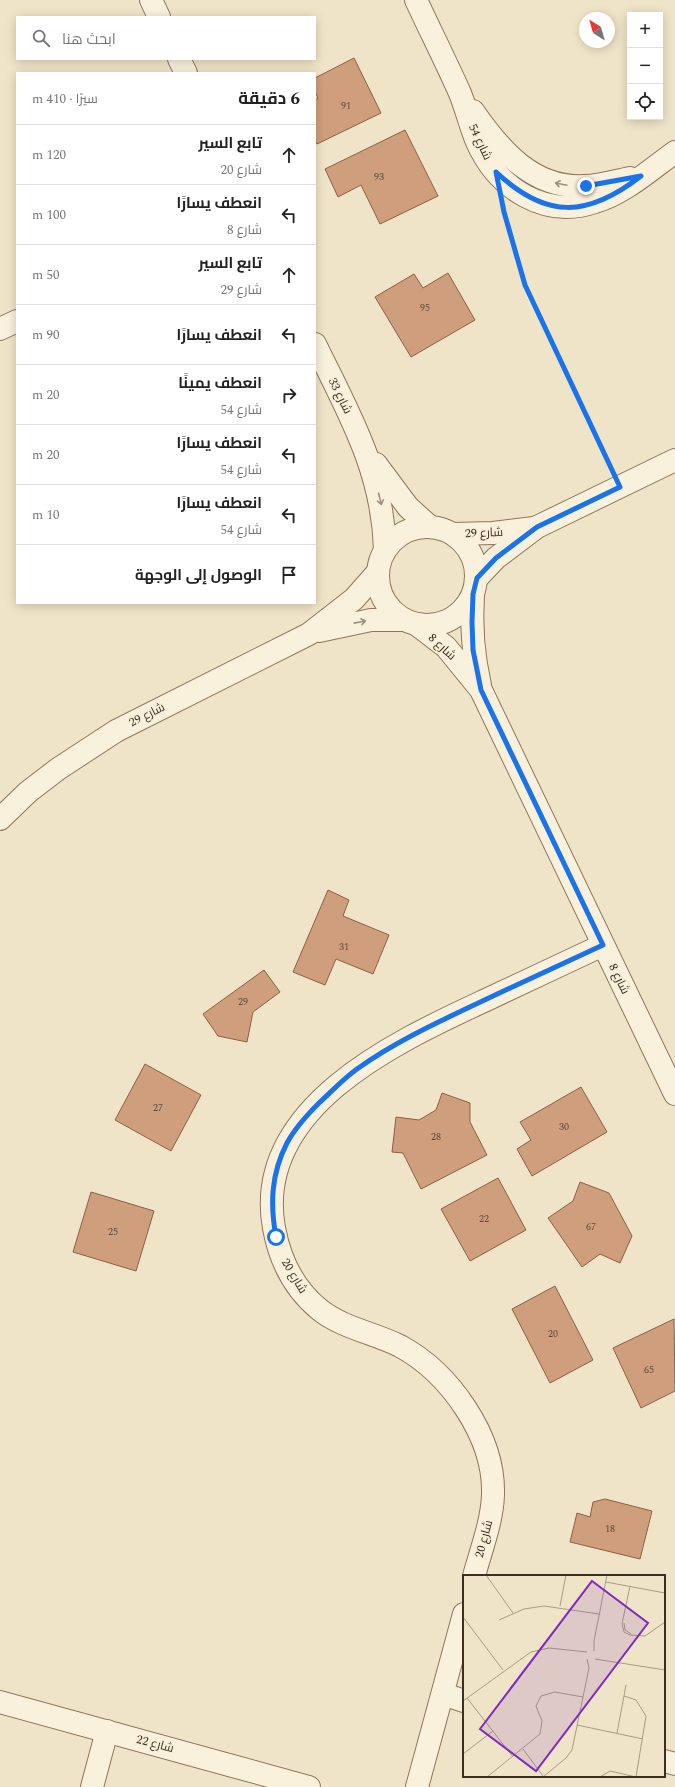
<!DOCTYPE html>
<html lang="ar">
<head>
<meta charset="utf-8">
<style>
	body { margin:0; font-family:Spectral,Cairo,serif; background:#f6f6f6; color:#222; direction:rtl }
	.controls { position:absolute; right:12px; top:12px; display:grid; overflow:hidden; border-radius:0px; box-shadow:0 2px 10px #0003 }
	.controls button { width:36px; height:36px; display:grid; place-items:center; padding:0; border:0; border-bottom:1px solid #e0e0e0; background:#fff; color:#222; font:20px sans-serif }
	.compass { position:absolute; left:579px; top:12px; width:36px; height:36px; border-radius:50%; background:#fff; box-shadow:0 2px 10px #0003; rotate:323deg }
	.stop { position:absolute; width:12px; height:12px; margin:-9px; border:3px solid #1a73e8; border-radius:50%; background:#fff }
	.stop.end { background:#1a73e8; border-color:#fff; box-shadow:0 1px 4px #0008 }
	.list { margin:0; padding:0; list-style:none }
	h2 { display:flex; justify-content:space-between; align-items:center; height:52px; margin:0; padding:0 16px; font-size:17px }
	h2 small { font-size:13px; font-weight:400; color:#767676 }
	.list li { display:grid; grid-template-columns:26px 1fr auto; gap:12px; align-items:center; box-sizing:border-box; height:60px; padding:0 16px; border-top:1px solid #e0e0e0 }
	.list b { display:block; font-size:15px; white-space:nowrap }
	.list p { margin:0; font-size:13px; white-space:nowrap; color:#767676 }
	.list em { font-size:13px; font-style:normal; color:#767676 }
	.icon { flex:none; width:22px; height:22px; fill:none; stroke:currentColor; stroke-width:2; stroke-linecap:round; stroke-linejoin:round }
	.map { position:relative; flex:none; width:675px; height:1787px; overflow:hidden; direction:ltr }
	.search { position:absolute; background:#fff; box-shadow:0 2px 10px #0003; left:16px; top:16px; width:300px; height:44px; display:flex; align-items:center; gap:10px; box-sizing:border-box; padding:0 14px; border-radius:0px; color:#767676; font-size:15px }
	.panel { position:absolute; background:#fff; box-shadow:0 2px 10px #0003; left:16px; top:72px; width:300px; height:532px; border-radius:0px; direction:rtl }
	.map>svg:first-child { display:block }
</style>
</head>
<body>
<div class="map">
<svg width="675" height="1787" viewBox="0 0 675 1787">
	<rect width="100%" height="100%" fill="#f0e4c8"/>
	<g fill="#cf9f7d" stroke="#8d5f41">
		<path d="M354,58L381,113L317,144L315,140V100L318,98L315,92V78Z"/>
		<path d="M405,130L438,196L380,224L361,185L338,197L325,169Z"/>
		<path d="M448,273L475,320L411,357L375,297L414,274L423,288Z"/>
		<path d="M328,890L349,900L343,916L389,935L373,974L336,959L325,985L293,972Z"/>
		<path d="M264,970L280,992L253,1012L247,1042L218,1036L203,1014Z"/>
		<path d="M145,1064L201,1095L171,1151L115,1120Z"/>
		<path d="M581,1087L607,1132L532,1176L517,1149L531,1140L520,1122Z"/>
		<path d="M442,1093L470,1103V1122L487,1155L421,1189L403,1153L392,1152L396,1117L419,1120L436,1110Z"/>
		<path d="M498,1178L526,1230L470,1261L441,1209Z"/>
		<path d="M580,1182L609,1193L632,1236L620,1263L600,1254L582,1267L548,1218L573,1201Z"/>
		<path d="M91,1192L154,1211L136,1271L73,1252Z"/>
		<path d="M555,1286L593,1360L550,1383L512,1309Z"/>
		<path d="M674,1319L675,1391L641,1408L613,1348Z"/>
		<path d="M605,1499L652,1511L640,1559L570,1542L577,1513L590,1517L593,1502Z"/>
	</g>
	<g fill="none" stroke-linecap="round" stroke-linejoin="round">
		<defs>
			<g id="minor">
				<path d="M151,0L159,17"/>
				<path d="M416,0C430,30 445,60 459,91C466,107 470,126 477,142C498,189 545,219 595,202C625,193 650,170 675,152"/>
				<path d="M179,59L186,73"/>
				<path d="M473,111C500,150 533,189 584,186C599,186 615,181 630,178"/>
				<path d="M0,329L17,321"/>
				<path d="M315,344C349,414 383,471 385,550"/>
				<path d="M376,464L408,507L429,526"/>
				<circle cx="427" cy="576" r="49"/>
				<path d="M454,534L493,533L534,528"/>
				<path d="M477,578L496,558L537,527L675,460"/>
				<path d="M473,594C471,625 473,655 480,685"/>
				<path d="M416,624L446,647L481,690L675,1094"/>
				<path d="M319,631L371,620H405"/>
				<path d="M0,819L28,792L58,769L116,731L309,634L354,599L377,573"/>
				<path d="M474,1576C481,1550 492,1522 493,1495C495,1437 450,1373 400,1346C374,1333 343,1328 320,1310C294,1289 280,1261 274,1228C252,1107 398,1041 486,1000C525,982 564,963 603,945"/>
				<path d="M443,1694L464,1701"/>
				<path d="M0,1702L309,1787"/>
				<path d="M664,1761L675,1764"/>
				<path d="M92,1787L107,1731"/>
				<path d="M417,1787L464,1614"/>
			</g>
		</defs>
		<use href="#minor" stroke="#8d765c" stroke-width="24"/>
		<path stroke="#8d765c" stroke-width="2.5" stroke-dasharray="3 2" stroke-linecap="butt" d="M503,211L525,285L609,464"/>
		<use href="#minor" stroke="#faf1dc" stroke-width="22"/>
	</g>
	<defs><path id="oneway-shaft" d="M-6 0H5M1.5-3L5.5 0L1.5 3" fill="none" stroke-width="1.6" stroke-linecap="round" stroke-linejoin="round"/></defs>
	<g stroke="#9c907e">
		<use href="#oneway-shaft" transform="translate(561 184) rotate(-168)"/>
		<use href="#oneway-shaft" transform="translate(380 499) rotate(76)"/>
		<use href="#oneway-shaft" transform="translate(360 622) rotate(-11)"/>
	</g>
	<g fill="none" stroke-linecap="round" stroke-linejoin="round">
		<path stroke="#1a73e8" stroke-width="5" d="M276,1237C270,1204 271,1174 287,1143C295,1128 307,1115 319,1103C331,1092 343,1079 357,1069C399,1039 447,1018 493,996C530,979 566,962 603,945L481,690L473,650L472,622L473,594L477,578L496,558L537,527L620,487L525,285L504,212L496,172C546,219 587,218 641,176L586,186"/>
	</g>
	<g text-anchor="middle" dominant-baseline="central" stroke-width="3" stroke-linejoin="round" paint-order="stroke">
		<g font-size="10" fill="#624a37">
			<text x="346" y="106">91</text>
			<text x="379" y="177">93</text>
			<text x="425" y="308">95</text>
			<text x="344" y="947">31</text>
			<text x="243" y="1002">29</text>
			<text x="158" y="1108">27</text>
			<text x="564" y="1127">30</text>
			<text x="436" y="1137">28</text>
			<text x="484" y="1219">22</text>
			<text x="591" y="1227">67</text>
			<text x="113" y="1232">25</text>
			<text x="553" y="1334">20</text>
			<text x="649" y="1370">65</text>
			<text x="610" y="1529">18</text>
		</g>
		<g font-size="12" fill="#3d2e20" stroke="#f7eed8">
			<text transform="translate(480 142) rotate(65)">شارع 54</text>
			<text transform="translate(340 396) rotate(64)">شارع 33</text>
			<text transform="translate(484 533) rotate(-2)">شارع 29</text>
			<text transform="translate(442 647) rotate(43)">شارع 8</text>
			<text transform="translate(147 715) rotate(-27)">شارع 29</text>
			<text transform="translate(619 979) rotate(64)">شارع 8</text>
			<text transform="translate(294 1276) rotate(59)">شارع 20</text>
			<text transform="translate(484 1539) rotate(-75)">شارع 20</text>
			<text transform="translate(155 1744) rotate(15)">شارع 22</text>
		</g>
	</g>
	<g transform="translate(463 1575)">
		<rect width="202" height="202" fill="#f0e4c8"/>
		<path fill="none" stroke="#a89b85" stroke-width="1" d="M23,0L50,38M143,7L202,18M167,11L159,49L161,57L167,60L182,61L202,47M97,31L103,0M0,42L40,95M36,45L61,34L81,31L136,39M161,48L162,55L168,59M131,76V66L144,0M132,84L202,95M4,123L50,182M0,126L68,77L86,73L124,77M114,150L180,164M154,158L163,110M60,174L80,201M0,179L30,156M24,202L77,159L79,146L73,131L78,121L92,117L120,122M80,202L103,183L109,175L126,93L124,84M137,202L147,196L173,202L183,141L173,125L161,121"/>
		<path fill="#7b2cbf" fill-opacity="0.15" stroke="#7b2cbf" stroke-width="2" d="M129,6L185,48L73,196L17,154Z"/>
		<rect width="202" height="202" fill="none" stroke="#3d2e20" stroke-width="2"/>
	</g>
</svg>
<div class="controls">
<button>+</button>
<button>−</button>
<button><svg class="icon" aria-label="locate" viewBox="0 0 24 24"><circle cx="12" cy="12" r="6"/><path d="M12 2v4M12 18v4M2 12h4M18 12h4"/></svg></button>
</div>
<svg class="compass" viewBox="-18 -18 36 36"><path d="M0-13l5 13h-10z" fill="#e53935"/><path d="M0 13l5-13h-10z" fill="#767676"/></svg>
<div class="stop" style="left:276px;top:1237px"></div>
<div class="stop end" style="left:586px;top:186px"></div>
<div class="search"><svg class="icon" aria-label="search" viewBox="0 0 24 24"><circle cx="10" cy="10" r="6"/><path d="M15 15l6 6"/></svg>ابحث هنا</div>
<section class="panel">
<h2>6 دقيقة<small>سيرًا · 410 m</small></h2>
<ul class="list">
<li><svg class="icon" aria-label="ahead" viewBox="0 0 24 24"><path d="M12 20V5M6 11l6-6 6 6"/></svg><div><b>تابع السير</b><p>شارع 20</p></div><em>120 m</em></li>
<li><svg class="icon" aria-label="left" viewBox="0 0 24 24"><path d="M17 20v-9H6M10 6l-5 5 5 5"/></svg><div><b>انعطف يسارًا</b><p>شارع 8</p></div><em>100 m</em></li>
<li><svg class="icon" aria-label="ahead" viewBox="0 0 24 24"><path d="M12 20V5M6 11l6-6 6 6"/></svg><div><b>تابع السير</b><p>شارع 29</p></div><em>50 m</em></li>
<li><svg class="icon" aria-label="left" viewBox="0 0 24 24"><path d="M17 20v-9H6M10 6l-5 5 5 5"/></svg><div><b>انعطف يسارًا</b></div><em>90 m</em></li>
<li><svg class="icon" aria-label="right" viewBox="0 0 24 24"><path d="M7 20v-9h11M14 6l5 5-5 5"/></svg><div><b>انعطف يمينًا</b><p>شارع 54</p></div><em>20 m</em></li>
<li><svg class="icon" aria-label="left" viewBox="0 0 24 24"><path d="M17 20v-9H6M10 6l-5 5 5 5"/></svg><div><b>انعطف يسارًا</b><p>شارع 54</p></div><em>20 m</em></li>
<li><svg class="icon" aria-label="left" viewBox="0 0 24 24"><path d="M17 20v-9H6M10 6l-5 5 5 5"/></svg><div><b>انعطف يسارًا</b><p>شارع 54</p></div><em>10 m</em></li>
<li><svg class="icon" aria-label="arrive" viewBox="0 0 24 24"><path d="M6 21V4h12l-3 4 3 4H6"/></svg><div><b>الوصول إلى الوجهة</b></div></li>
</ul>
</section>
</div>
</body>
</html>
